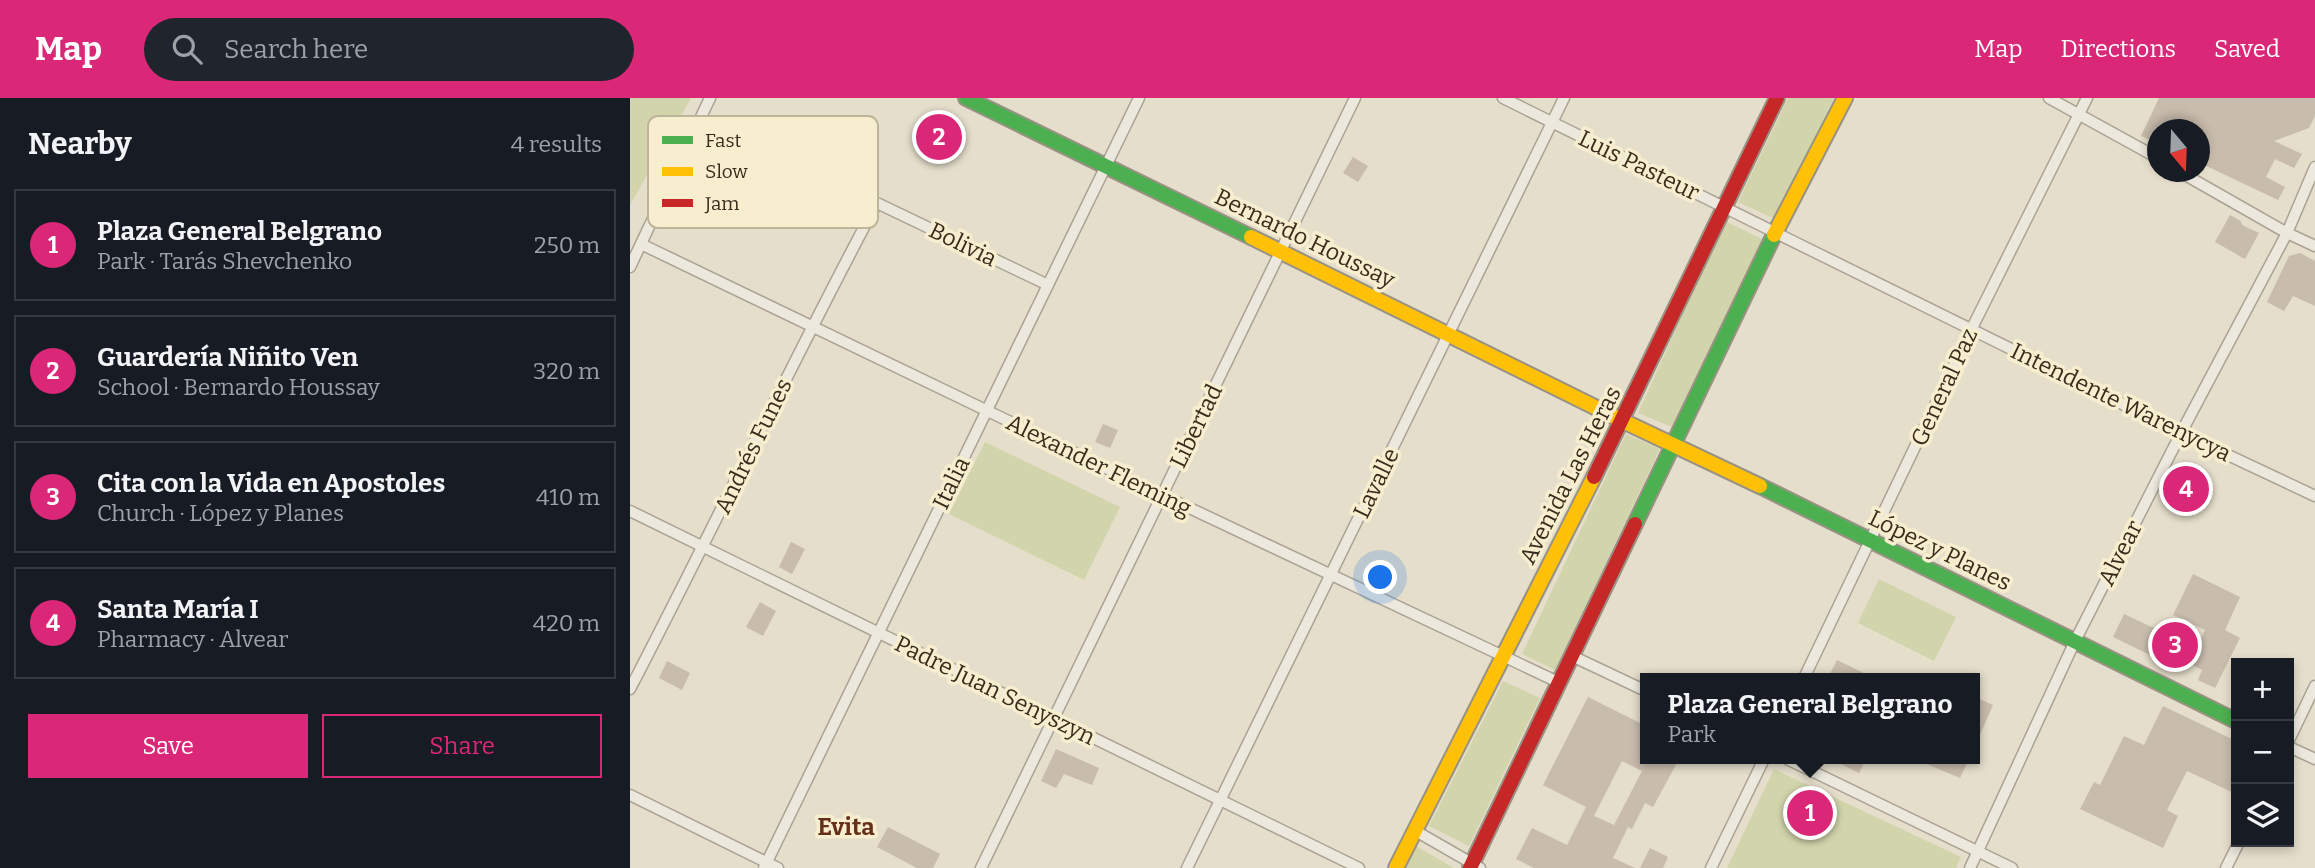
<!DOCTYPE html>
<html lang="en">
<head>
<meta charset="utf-8">
<style>
	body { margin:0; font-family:Bitter,serif; background:#20242c; color:#f1f3f6 }
	.controls { position:absolute; right:21px; bottom:21px; display:grid; overflow:hidden; border-radius:0px; box-shadow:0 4px 10px #0003 }
	.controls button { width:63px; height:63px; display:grid; place-items:center; padding:0; border:0; border-bottom:2px solid #363941; background:#171b24; color:#f1f3f6; font:35px sans-serif }
	.compass { position:absolute; left:1517px; top:21px; width:63px; height:63px; border-radius:50%; background:#171b24; box-shadow:0 4px 10px #0003; rotate:161deg }
	.you { position:absolute; left:751px; top:480px; width:24px; height:24px; margin:-18px; border:5px solid #fff; border-radius:50%; background:#1a73e8; box-shadow:0 0 0 10px #1a73e833 }
	.badge { display:grid; place-items:center; width:46px; height:46px; border-radius:50%; background:#db2777; color:#fff; font-size:23px; font-weight:700 }
	.pin { position:absolute; translate:-50% -50%; border:4px solid #fff; box-shadow:0 2px 7px #0006 }
	.popup { position:absolute; left:1010px; top:575px; width:340px; height:91px; box-sizing:border-box; display:grid; place-content:center; border-radius:0px; background:#171b24; filter:drop-shadow(0 2px 5px #0005); font-size:23px; white-space:nowrap; color:#9ea1a6 }
	.popup b { font-size:26px; color:#f1f3f6 }
	.popup::after { content:''; position:absolute; left:50%; top:100%; margin-left:-14px; border:14px solid transparent; border-top-color:#171b24 }
	.list { margin:0; padding:0; list-style:none }
	h2 { display:flex; justify-content:space-between; align-items:center; height:91px; margin:0; padding:0 28px; font-size:30px }
	h2 small { font-size:23px; font-weight:400; color:#9ea1a6 }
	.list li { display:grid; grid-template-columns:46px 1fr auto; gap:21px; align-items:center; box-sizing:border-box; height:112px; margin:0 14px 14px; padding:0 14px; border:2px solid #363941; border-radius:0px }
	.list b { display:block; font-size:26px; white-space:nowrap }
	.list p { margin:0; font-size:23px; white-space:nowrap; color:#9ea1a6 }
	.list em { font-size:23px; font-style:normal; color:#9ea1a6 }
	.actions { display:flex; gap:14px; padding:21px 28px }
	.actions a { flex:1; padding:16px 0; border:2px solid #db2777; border-radius:0px; text-align:center; font-size:24px; color:#db2777 }
	.actions .main { background:#db2777; color:#fff }
	.icon { flex:none; width:38px; height:38px; fill:none; stroke:currentColor; stroke-width:2; stroke-linecap:round; stroke-linejoin:round }
	.map { position:relative; flex:none; width:1685px; height:770px; overflow:hidden }
	header { display:flex; align-items:center; gap:42px; box-sizing:border-box; height:98px; padding:0 35px; background:#db2777; color:#fff }
	header strong { font-size:33px }
	nav { display:flex; gap:38px; margin-inline-start:auto; font-size:24px }
	.search { width:490px; height:63px; background:#20242c; display:flex; align-items:center; gap:18px; box-sizing:border-box; padding:0 24px; border-radius:38px; color:#9ea1a6; font-size:26px }
	main { display:flex }
	aside { flex:1; background:#171b24 }
	.map>svg:first-child { display:block }
</style>
</head>
<body>
<header>
<strong>Map</strong>
<div class="search"><svg class="icon" aria-label="search" viewBox="0 0 24 24"><circle cx="10" cy="10" r="6"/><path d="M15 15l6 6"/></svg>Search here</div>
<nav><a>Map</a><a>Directions</a><a>Saved</a></nav>
</header>
<main>
<aside>
<h2>Nearby<small>4 results</small></h2>
<ul class="list">
<li><span class="badge">1</span><div><b>Plaza General Belgrano</b><p>Park · Tarás Shevchenko</p></div><em>250 m</em></li>
<li><span class="badge">2</span><div><b>Guardería Niñito Ven</b><p>School · Bernardo Houssay</p></div><em>320 m</em></li>
<li><span class="badge">3</span><div><b>Cita con la Vida en Apostoles</b><p>Church · López y Planes</p></div><em>410 m</em></li>
<li><span class="badge">4</span><div><b>Santa María I</b><p>Pharmacy · Alvear</p></div><em>420 m</em></li>
</ul>
<div class="actions"><a class="main">Save</a><a>Share</a></div>
</aside>
<div class="map">
<svg width="1685" height="770" viewBox="0 0 1685 770">
	<rect width="100%" height="100%" fill="#e5decb"/>
	<g fill="#d2d5ac">
		<path d="M0,0H61L0,107Z"/>
		<path d="M1158,0H1204L1145,121L1108,104Z"/>
		<path d="M1095,123L1134,142L1044,330L1008,315Z"/>
		<path d="M996,336L1030,351L925,572L892,556Z"/>
		<path d="M355,344L490,409L454,482L319,416Z"/>
		<path d="M1249,481L1326,519L1304,563L1228,525Z"/>
		<path d="M873,583L910,600L839,748L799,728Z"/>
		<path d="M1144,671L1331,759L1326,770H1097Z"/>
		<path d="M786,748L824,770H776Z"/>
	</g>
	<g fill="#c8bcac" fill-rule="evenodd">
		<path d="M1529,0H1685V18L1679,30L1644,43L1672,56L1664,70L1645,61L1636,79L1655,89L1648,102L1570,65V32H1528V45L1511,38Z"/>
		<path d="M297,15L327,29L317,51L287,37Z"/>
		<path d="M723,59L738,68L728,84L713,75Z"/>
		<path d="M1600,117L1611,123L1612,127L1629,135L1615,161L1585,144Z"/>
		<path d="M1670,155L1685,163V208L1663,198L1654,213L1637,204L1659,158Z"/>
		<path d="M473,326L488,332L480,350L465,344Z"/>
		<path d="M161,444L175,451L162,476L149,469Z"/>
		<path d="M1563,476L1610,499L1595,532L1610,540L1585,590L1568,582L1572,572L1553,562L1560,548L1566,551L1575,532L1543,517Z"/>
		<path d="M130,504L146,513L133,538L116,529Z"/>
		<path d="M1494,516L1532,534L1520,557L1483,539Z"/>
		<path d="M1207,562L1244,580H1198Z"/>
		<path d="M37,563L60,575L52,592L29,580Z"/>
		<path d="M958,599L1016,628V661H1049L1023,709L1015,705L1002,731L998,729L983,760L1005,770H904L886,761L902,730L937,747L956,709L913,687ZM992,663L1012,673L984,727L964,718Z"/>
		<path d="M1345,599L1363,607L1345,648Z"/>
		<path d="M1533,608L1606,643V696L1557,673L1537,712L1548,718L1533,750L1450,711L1464,684L1470,687L1494,638L1514,647Z"/>
		<path d="M426,651L469,670L462,687L434,676L426,690L411,683Z"/>
		<path d="M1201,661H1236L1229,675Z"/>
		<path d="M1285,661H1339L1330,680Z"/>
		<path d="M258,729L310,756L303,770H287L247,749Z"/>
		<path d="M1020,750L1038,759L1033,770H1010Z"/>
	</g>
	<g fill="none" stroke-linecap="round" stroke-linejoin="round">
		<defs>
			<g id="street">
				<path d="M873,0L1551,335L1685,398"/>
				<path d="M1419,0L1528,60"/>
				<path d="M68,26L177,75"/>
				<path d="M1550,74L1657,135L1685,148"/>
				<path d="M11,146L532,397L928,584"/>
				<path d="M0,169L80,0"/>
				<path d="M0,413L729,770"/>
				<path d="M942,558L1016,593"/>
				<path d="M1174,580L1342,230L1457,0"/>
				<path d="M0,591C84,430 161,265 247,105L418,187"/>
				<path d="M1659,642L1685,588"/>
				<path d="M1659,649L1685,661"/>
				<path d="M1157,661L1382,770"/>
				<path d="M0,697L148,770"/>
				<path d="M784,732L850,770"/>
				<path d="M134,770L509,0"/>
				<path d="M351,770L725,0"/>
				<path d="M557,770L934,0"/>
				<path d="M1081,770L1134,661"/>
				<path d="M1340,770L1445,543L1551,335L1657,135L1685,69"/>
				<path d="M1596,770L1609,744"/>
			</g>
			<g id="fast">
				<path d="M336,0L621,139"/>
				<path d="M1130,388L1606,623"/>
				<path d="M1005,426L1144,137"/>
			</g>
			<g id="slow">
				<path d="M1144,137L1215,0"/>
				<path d="M621,139L993,323L1130,388"/>
				<path d="M766,770L964,379"/>
			</g>
			<g id="jam">
				<path d="M964,379L1147,0"/>
				<path d="M840,770L1005,426"/>
			</g>
		</defs>
		<use href="#street" stroke="#aaa394" stroke-width="13"/>
		<use href="#fast" stroke="#999284" stroke-width="18"/>
		<use href="#slow" stroke="#999284" stroke-width="18"/>
		<use href="#jam" stroke="#999284" stroke-width="18"/>
		<use href="#street" stroke="#ece8dd" stroke-width="10"/>
		<use href="#fast" stroke="#4caf50" stroke-width="14"/>
		<use href="#slow" stroke="#ffc107" stroke-width="14"/>
		<use href="#jam" stroke="#c62828" stroke-width="14"/>
	</g>
	<g text-anchor="middle" dominant-baseline="central" stroke-width="7" stroke-linejoin="round" paint-order="stroke">
		<g font-size="23" fill="#382c1c" stroke="#f7eed0">
			<text transform="translate(1009 67) rotate(26)">Luis Pasteur</text>
			<text transform="translate(675 140) rotate(26)">Bernardo Houssay</text>
			<text transform="translate(333 146) rotate(26)">Bolivia</text>
			<text transform="translate(1314 289) rotate(-65)">General Paz</text>
			<text transform="translate(1491 304) rotate(26)">Intendente Warenycya</text>
			<text transform="translate(566 328) rotate(-64)">Libertad</text>
			<text transform="translate(123 348) rotate(-64)">Andrés Funes</text>
			<text transform="translate(469 367) rotate(26)">Alexander Fleming</text>
			<text transform="translate(940 377) rotate(-63)">Avenida Las Heras</text>
			<text transform="translate(321 385) rotate(-64)">Italia</text>
			<text transform="translate(746 385) rotate(-64)">Lavalle</text>
			<text transform="translate(1310 452) rotate(26)">López y Planes</text>
			<text transform="translate(1490 455) rotate(-63)">Alvear</text>
			<text transform="translate(365 592) rotate(26)">Padre Juan Senyszyn</text>
		</g>
		<g font-size="24" font-weight="bold" fill="#662f1a" stroke="#f7eed0">
			<text x="216" y="729">Evita</text>
		</g>
	</g>
	<rect x="18" y="18" width="230" height="112" rx="10" fill="#f7eed0" stroke="#beb49a" stroke-width="2"/>
	<rect x="32" y="38" width="31" height="8" fill="#4caf50"/>
	<rect x="32" y="69" width="31" height="9" fill="#ffc107"/>
	<rect x="32" y="101" width="31" height="8" fill="#c62828"/>
	<g font-size="19" fill="#382c1c">
		<text x="75" y="49">Fast</text>
		<text x="75" y="80">Slow</text>
		<text x="75" y="112">Jam</text>
	</g>
</svg>
<div class="controls">
<button>+</button>
<button>−</button>
<button><svg class="icon" aria-label="layers" viewBox="0 0 24 24"><path d="M12 4l9 5-9 5-9-5zM3 14l9 5 9-5"/></svg></button>
</div>
<svg class="compass" viewBox="-18 -18 36 36"><path d="M0-13l5 13h-10z" fill="#e53935"/><path d="M0 13l5-13h-10z" fill="#9ea1a6"/></svg>
<div class="you"></div>
<div class="pin badge" style="left:1180px;top:715px">1</div>
<div class="popup"><b>Plaza General Belgrano</b>Park</div>
<div class="pin badge" style="left:309px;top:39px">2</div>
<div class="pin badge" style="left:1545px;top:547px">3</div>
<div class="pin badge" style="left:1556px;top:391px">4</div>
</div>
</main>
</body>
</html>
